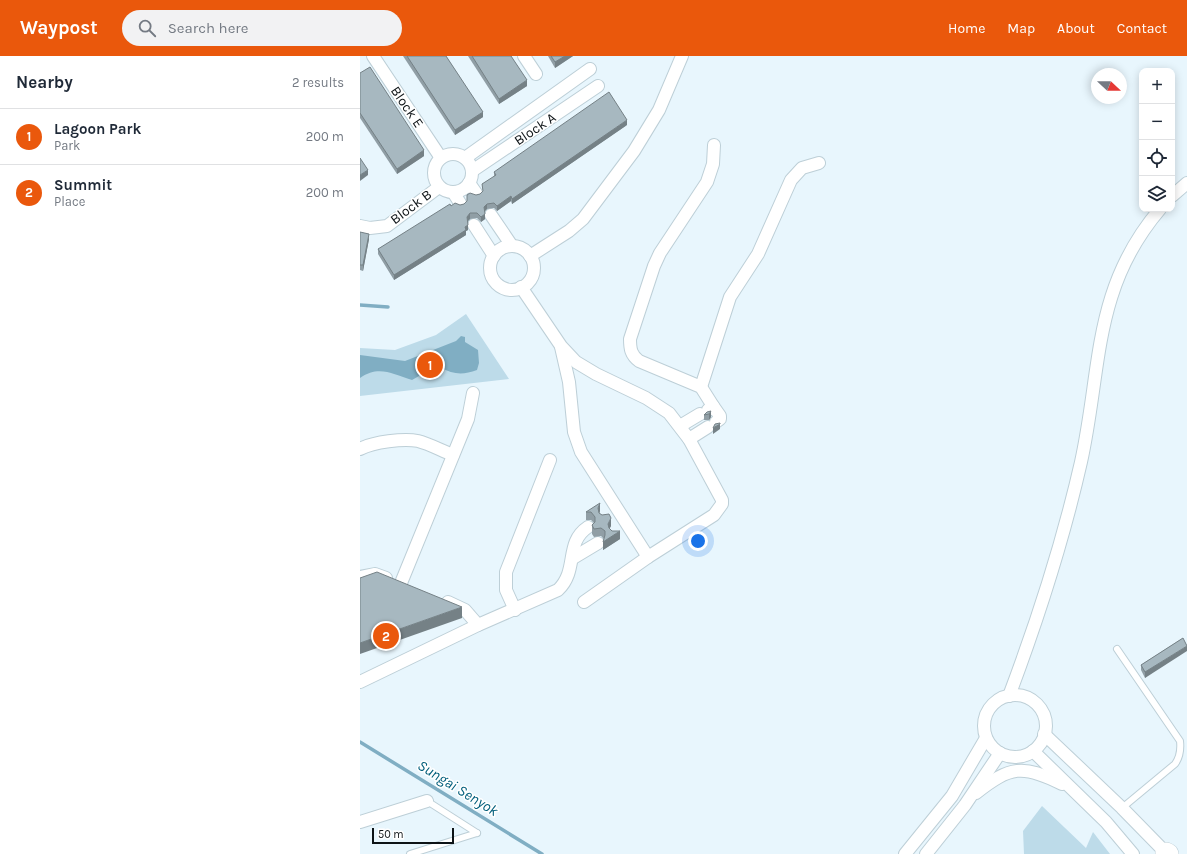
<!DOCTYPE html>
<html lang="en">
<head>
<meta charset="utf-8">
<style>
	body { margin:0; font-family:Karla,sans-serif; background:#f2f2f3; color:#1f2937 }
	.controls { position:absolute; right:12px; top:12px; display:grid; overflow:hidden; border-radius:8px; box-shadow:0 2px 10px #0003 }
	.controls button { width:36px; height:36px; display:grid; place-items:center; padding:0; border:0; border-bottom:1px solid #e0e1e3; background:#fff; color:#1f2937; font:20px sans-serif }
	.compass { position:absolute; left:731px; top:12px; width:36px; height:36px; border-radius:50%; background:#fff; box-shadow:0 2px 10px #0003; rotate:112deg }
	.scale { position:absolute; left:12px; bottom:10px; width:82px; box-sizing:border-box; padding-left:4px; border:2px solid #0d1316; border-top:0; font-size:11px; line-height:14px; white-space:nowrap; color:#0d1316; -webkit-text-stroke:3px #fff; paint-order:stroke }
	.you { position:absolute; left:338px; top:485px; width:14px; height:14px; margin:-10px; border:3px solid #fff; border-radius:50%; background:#1a73e8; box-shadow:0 0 0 6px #1a73e833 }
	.badge { display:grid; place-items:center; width:26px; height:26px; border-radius:50%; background:#ea580c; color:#fff; font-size:13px; font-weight:700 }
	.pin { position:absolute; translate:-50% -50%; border:2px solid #fff; box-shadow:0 1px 4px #0006 }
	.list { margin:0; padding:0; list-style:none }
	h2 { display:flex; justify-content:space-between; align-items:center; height:52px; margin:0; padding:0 16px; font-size:17px }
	h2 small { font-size:13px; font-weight:400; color:#747a83 }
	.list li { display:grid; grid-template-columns:26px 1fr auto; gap:12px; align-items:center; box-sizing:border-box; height:56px; padding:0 16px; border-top:1px solid #e0e1e3 }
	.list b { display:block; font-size:15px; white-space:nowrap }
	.list p { margin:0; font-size:13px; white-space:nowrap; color:#747a83 }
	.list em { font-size:13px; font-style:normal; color:#747a83 }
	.icon { flex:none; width:22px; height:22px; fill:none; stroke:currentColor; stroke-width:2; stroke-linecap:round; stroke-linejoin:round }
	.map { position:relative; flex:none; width:827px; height:798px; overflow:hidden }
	header { display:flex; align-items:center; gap:24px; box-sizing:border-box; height:56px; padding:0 20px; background:#ea580c; color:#fff }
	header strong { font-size:19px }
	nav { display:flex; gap:22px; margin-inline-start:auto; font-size:14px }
	.search { width:280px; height:36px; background:#f2f2f3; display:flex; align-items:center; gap:10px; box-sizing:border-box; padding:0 14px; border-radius:22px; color:#747a83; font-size:15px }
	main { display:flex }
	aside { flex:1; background:#fff }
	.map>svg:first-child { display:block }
</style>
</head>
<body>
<header>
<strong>Waypost</strong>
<div class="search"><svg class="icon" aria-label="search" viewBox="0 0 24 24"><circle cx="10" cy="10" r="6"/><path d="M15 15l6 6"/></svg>Search here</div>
<nav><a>Home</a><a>Map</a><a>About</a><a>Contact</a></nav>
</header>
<main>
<aside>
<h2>Nearby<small>2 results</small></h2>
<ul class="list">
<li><span class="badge">1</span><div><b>Lagoon Park</b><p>Park</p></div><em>200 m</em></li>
<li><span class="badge">2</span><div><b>Summit</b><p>Place</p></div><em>200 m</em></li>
</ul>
</aside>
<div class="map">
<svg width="827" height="798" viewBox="0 0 827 798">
	<rect width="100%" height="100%" fill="#e8f6fd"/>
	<g fill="#bddbe9">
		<path d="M106,258L149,323L0,340V292L35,294L76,279Z"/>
		<path d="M682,750L726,792L733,776L750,798H664L663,775Z"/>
	</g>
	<path fill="#80aec3" d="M101,280L105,281V286L118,294L119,307L117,314C103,319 94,319 80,311L66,316L52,324C32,318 19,309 0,322V299L45,305L96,285Z"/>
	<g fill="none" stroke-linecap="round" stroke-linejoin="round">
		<g stroke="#80aec3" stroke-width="3.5">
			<path d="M0,249L28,251"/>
			<path d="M0,686L182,798"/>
		</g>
		<defs>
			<g id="lane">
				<path d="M757,593L820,685C821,694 820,701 815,708L762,752"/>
				<path d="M67,745L117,777"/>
				<path d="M50,798L117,777"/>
			</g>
			<g id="street">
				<path d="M13,0L81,102"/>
				<path d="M164,0L176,18"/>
				<circle cx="93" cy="117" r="19"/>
				<path d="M105,102L230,13"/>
				<path d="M112,115L238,30"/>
				<path d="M109,127L116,137"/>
				<path d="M93,136L100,147"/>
				<path d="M812,140L827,127"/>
				<path d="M131,159L152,190"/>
				<path d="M114,169L134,200"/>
				<path d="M0,170L10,172L27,170L79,131"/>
				<circle cx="152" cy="212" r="22"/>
				<path d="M170,200L209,175L223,163L274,95L299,54L322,0"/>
				<path d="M161,231L201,290L216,306L236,318L286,342L309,357L329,383L362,444V448L354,459L288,501L224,546"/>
				<path d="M201,291L209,326L214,376L221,396L288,501"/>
				<path d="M341,331L370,241L398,198L431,124L442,112L459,107"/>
				<path d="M353,350L341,331L279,305C271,299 270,293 270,283L294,210L300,197L347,126L353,108L354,89"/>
				<path d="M348,354L353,350L360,360V363L356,366"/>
				<path d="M320,370L340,358"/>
				<path d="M329,383L348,371"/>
				<path d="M0,393C13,386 44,382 58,385C70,388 82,395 93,399"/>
				<path d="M213,502L238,487"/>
				<path d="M0,521L15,518L26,522"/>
				<path d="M41,527L108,363L113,337"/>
				<path d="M88,546L105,554L118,569"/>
				<path d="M155,554L146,534V516L190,404"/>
				<path d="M0,626L118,569L198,534C219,514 204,487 228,471"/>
				<circle cx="655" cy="670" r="31"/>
				<path d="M649,640C678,563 703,485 721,406C742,311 732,233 800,153"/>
				<path d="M684,678L762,752L807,798"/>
				<path d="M673,695L746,766L773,798"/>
				<path d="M616,737C650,710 663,708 702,728"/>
				<path d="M0,766L67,745"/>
				<path d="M545,798L592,740L626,682"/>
				<path d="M566,798L605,749L640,697"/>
			</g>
			<path id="highway" d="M806,797L808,798"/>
		</defs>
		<use href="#lane" stroke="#bdcfd7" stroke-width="8"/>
		<use href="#street" stroke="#bdcfd7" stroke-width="14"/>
		<use href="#highway" stroke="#bdcfd7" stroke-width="22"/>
		<use href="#lane" stroke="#fff" stroke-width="6"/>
		<use href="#street" stroke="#fff" stroke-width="12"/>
		<use href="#highway" stroke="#fff" stroke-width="21"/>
	</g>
	<g fill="#909ea5">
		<path d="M43,0H86L123,61L95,79Z"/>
		<path d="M108,0H151L167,30L139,48Z"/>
		<path d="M188,0H213L195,12Z"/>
		<path d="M0,17L64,100L37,118L0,62Z"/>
		<path d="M267,69L152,148L151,145L137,155L134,152L127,153L124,156L125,163L121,166L117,162L110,163L108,165V174L106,175V179L34,224L18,198V193L91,150L100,149L104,148L116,139L120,138L123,135L122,128L134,121V116Z"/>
		<path d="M0,176L9,183L3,215L0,214Z"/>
		<path d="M347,356L351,361L349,364H344V359Z"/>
		<path d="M240,455L239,457L251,470L249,472L260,483L243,494L244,483L241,480L234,481L232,478V469L234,467L231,464H226V456Z"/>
		<path d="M823,582L785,622L781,614V609Z"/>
	</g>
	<g fill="#758186">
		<path d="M205,0H213L195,12V6Z"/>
		<path d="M167,24V30L139,48V43Z"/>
		<path d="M123,56V61L95,79V74Z"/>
		<path d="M267,64V69L152,148V143Z"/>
		<path d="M64,94V100L37,118V113Z"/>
		<path d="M8,114V119L0,125V119Z"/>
		<path d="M151,140V145L137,155V150Z"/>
		<path d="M127,148V153L124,156V151Z"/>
		<path d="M110,157V163L107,166V161Z"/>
		<path d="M125,158V163L121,166V161Z"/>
		<path d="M108,169V174L106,175V179L34,224V219Z"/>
		<path d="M9,178V183L3,215V209Z"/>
		<path d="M351,355V361L349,364V358Z"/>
		<path d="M360,368V373L353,378V372Z"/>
		<path d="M240,447V455L238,460V452Z"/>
		<path d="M251,462V470L248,476V468Z"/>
		<path d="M260,475V483L243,494V486Z"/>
		<path d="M102,551V562L0,598V587Z"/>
		<path d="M827,590V595L785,622V616Z"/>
	</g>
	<g fill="#a7b8c0" stroke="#758186">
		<path d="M47,0H86L123,56L95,74Z"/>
		<path d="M112,0H151L167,24L139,43Z"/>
		<path d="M191,0H205L195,6Z"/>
		<path d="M10,11L64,94L37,113L0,57V17Z"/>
		<path d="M249,36L267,64L152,143L151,140L137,150L134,147L127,148L124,151L125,158L121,161L117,157H110L107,161L108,169L105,171L106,174L34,219L18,193L90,148L91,150L95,147L100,149L104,148L107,145V139L110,137L116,139L120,138L123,135L122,128L136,119L134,116Z"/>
		<path d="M0,102L8,114L0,119Z"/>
		<path d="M0,176L9,178L3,209H0Z"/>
		<path d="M351,355L349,358L344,359L347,356Z"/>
		<path d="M360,367V368L353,372L355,368Z"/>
		<path d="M240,447L238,452L239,457L242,459L249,458L251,462L248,468L249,472L252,475H260L243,486L245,479V475L241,472L234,473L232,469L235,466V461L231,456H226Z"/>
		<path d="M17,516L102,551L0,587V522Z"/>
		<path d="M823,582L827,590L785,616L781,609Z"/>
	</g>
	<g text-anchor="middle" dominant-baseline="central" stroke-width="3" stroke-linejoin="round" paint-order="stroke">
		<g font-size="14" fill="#0d1316" stroke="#fff">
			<text transform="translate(47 51) rotate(56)">Block E</text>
			<text transform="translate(175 73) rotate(-34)">Block A</text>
			<text transform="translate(51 151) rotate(-37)">Block B</text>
		</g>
		<g font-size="15" font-style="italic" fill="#005e7b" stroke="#fff">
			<text transform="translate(98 732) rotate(32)">Sungai Senyok</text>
		</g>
	</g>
</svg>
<div class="controls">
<button>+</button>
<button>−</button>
<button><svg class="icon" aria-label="locate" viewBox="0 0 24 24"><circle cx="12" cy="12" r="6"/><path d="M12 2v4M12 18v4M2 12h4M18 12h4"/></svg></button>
<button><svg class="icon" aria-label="layers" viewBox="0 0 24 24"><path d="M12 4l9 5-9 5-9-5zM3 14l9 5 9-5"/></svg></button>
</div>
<svg class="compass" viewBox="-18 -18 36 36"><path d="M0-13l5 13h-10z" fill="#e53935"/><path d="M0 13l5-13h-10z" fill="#747a83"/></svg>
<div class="scale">50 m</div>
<div class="you"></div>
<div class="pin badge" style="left:70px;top:309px">1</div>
<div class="pin badge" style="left:26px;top:580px">2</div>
</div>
</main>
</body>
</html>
